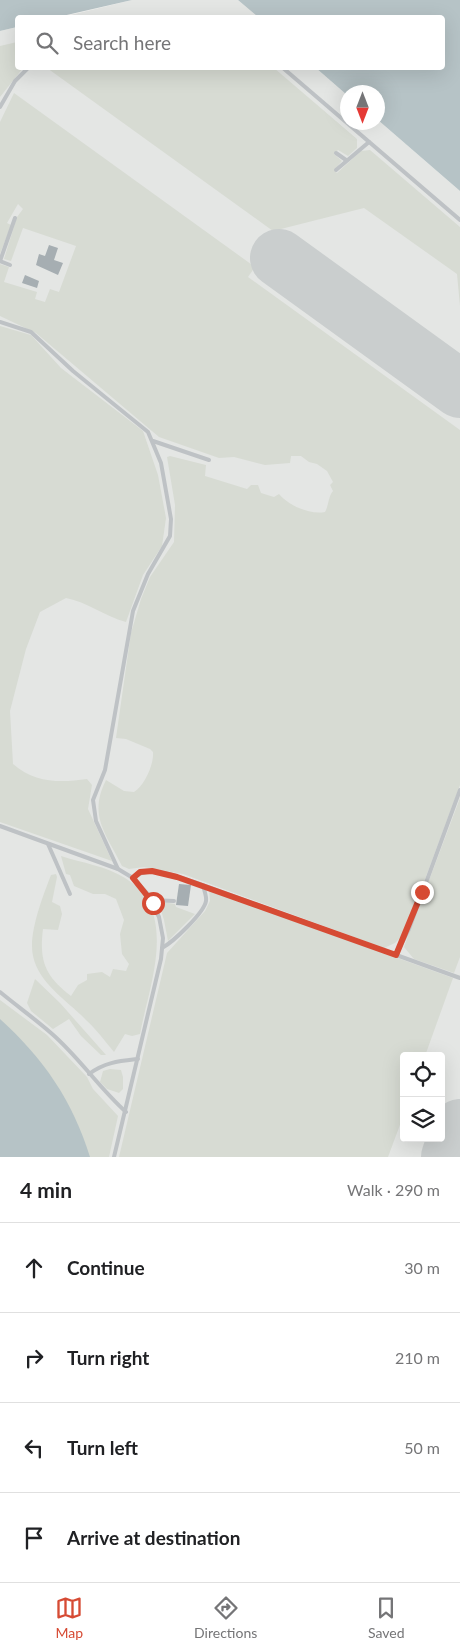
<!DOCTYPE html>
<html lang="en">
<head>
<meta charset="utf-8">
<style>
	body { margin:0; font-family:Lato,sans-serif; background:#f6f6f6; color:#202124 }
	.controls { position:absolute; right:15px; bottom:15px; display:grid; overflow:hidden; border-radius:5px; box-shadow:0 5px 20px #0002 }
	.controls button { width:45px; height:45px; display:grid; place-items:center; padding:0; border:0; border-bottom:1px solid #e0e0e0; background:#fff; color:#202124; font:25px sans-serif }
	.compass { position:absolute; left:340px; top:85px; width:45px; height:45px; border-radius:50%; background:#fff; box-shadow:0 5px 20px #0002; rotate:180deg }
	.stop { position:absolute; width:15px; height:15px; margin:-11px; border:4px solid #d64b34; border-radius:50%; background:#fff }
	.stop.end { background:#d64b34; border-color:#fff; box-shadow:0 1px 5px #0008 }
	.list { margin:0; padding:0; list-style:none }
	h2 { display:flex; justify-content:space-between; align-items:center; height:65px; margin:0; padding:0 20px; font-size:21px }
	h2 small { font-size:16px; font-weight:400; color:#757577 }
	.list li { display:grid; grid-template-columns:32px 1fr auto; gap:15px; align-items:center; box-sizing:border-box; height:90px; padding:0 20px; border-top:1px solid #e0e0e0 }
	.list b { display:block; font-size:19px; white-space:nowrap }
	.list em { font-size:16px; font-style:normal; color:#757577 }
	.icon { flex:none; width:28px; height:28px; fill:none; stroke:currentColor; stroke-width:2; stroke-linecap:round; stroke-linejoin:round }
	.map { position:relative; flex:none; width:460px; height:1157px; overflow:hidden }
	.search { position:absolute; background:#fff; box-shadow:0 5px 20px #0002; left:15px; right:15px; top:15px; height:55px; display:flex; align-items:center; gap:12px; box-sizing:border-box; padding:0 18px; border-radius:5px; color:#757577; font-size:19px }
	.sheet { height:425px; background:#fff }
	nav { display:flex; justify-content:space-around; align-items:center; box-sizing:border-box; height:70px; border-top:1px solid #e0e0e0; background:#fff; font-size:14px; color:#757577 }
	nav a { display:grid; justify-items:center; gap:2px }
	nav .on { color:#d64b34 }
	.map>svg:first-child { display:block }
</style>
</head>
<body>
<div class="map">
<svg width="460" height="1157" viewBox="0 0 460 1157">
	<rect width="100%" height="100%" fill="#f6f6f4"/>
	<g fill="#e4e6e4" fill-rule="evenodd">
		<path d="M132,0H238L258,17L58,18Z"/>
		<path d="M17,27L18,68H316L347,95L348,122H378V120L460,191V1157H90L0,1019V31ZM404,1056H441V1138H404Z"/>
	</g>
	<g fill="#d7dbd3">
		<path d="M17,42L18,68H23L0,97V46Z"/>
		<path d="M47,68H274L357,139V148L348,156L338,150L334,154L342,161L334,170L337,173L361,151L370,150L460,227V306L457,274L364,208L273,231Z"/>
		<path d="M14,93L255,267L248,277L460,430V785L405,933L395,943L384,948L183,874L144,867L129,869L122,866C106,833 88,816 106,780L124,791L134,792C145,785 154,764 153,752L150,749L126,739L116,738L131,633L141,599L150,577L174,542L175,505L167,457L170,456L206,465L205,476L247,489L251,485H258L261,493L274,497L279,494C287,504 308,515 325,512C329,505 328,497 333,491L330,485L333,482L327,471L317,464L309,462L301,456H291L290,463L265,465L234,457L219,458L159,437L36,333L0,316V264L9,267L4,282L37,292L35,299L45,302L50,289L59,292L76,246L23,228L11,261L4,259L17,217L23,209L18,204L7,223L11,225L0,254V122Z"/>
		<path d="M0,326L31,335L61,368L143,431L158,475L166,518L162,546L143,575L126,622C104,616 87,602 66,598L40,612L26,649L10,711L13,764C35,783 60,783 87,779L92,785L88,809L112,861L0,822Z"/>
		<path d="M460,798V957L454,973L414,959L404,947Z"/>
		<path d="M61,856C82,863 106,866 125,878C180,912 149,985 140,1034L132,1036L125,1034L114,1052C105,1041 96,1029 86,1020C68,1001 39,984 33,956C28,934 43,896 51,875L56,874L57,877L52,902L60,906L62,914L58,930L43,929C39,961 45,976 71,996L78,985L87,980V974L102,972L110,977L113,969L126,971L129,964L122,954L120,934L124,920L116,899L105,894H93L74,886L70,875L66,874Z"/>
		<path d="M209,890L453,978L425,1056H404V1114L388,1157H119L167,953L205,911L210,901Z"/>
		<path d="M163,902L175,904L176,907L195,914L168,941L164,920L159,904Z"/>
		<path d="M35,979L60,1003L106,1055H101L81,1036L69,1019L53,1029L31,1011L27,1003Z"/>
		<path d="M0,1000L47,1035L87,1077L93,1089L118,1116L109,1157H0Z"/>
		<path d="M110,1069L121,1070L123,1077V1089L119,1093L107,1089L100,1082L103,1071Z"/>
	</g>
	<g fill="#b6c3c6">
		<path d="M0,0H132L58,17L18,18L17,27L0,31Z"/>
		<path d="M238,0H460V191L378,120V92H348L347,95L316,68H442V18L258,17Z"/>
		<path d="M0,1019C44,1059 72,1100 90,1157H0Z"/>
	</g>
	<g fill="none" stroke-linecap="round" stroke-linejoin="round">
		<g stroke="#cacece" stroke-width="58">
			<path d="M279,258L460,389"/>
			<path d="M450,1157L460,1128"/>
		</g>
	</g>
	<g fill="#a6aeb2">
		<path d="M49,245L58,248L54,260L63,263L58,275L36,265L39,254L45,256Z"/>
		<path d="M25,275L39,281L37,288L22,283Z"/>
		<path d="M179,884L191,885L188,906L176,905Z"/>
	</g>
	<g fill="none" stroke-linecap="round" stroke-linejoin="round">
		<g stroke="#bec2c5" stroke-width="4">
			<path d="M153,18H190"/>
			<path d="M283,68L460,220"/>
			<path d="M0,107L15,81L28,68"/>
			<path d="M336,153L346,160"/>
			<path d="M336,170L369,142"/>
			<path d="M0,261L15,218"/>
			<path d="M0,261L10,265"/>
			<path d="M0,322L31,332L73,371L148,432L161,463L171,519L170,536L148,574L133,611L105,770L93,800L96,821L118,869"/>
			<path d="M153,441L209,460"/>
			<path d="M0,826L118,869L133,878L147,893L159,917L163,938L161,959L114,1157"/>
			<path d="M48,844L70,894"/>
			<path d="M133,878C149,864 176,876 194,882L460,978"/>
			<path d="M151,900L174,901"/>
			<path d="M162,948C173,942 204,913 206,901C207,897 204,890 203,885"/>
			<path d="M396,955L409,929L460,790"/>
			<path d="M0,992C17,1006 35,1019 51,1033C79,1057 99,1088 126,1112"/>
			<path d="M89,1074C105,1062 120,1061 138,1059"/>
		</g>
	</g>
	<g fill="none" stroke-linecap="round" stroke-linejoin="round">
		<path stroke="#d64b34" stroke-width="6" d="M153,903L133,878L140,872L152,871L177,877L396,955L422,892"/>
	</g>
</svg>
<div class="controls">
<button><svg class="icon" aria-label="locate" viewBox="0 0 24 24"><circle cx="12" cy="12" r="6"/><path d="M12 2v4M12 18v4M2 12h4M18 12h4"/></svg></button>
<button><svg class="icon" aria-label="layers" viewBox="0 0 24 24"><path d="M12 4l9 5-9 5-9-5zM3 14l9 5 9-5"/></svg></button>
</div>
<svg class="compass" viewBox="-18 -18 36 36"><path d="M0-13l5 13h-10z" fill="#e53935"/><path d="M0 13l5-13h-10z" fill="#757577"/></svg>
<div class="stop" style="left:153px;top:903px"></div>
<div class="stop end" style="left:422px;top:892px"></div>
<div class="search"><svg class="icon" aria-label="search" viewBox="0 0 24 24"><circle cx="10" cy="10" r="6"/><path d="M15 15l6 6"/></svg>Search here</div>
</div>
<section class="sheet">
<h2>4 min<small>Walk · 290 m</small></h2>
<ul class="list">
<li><svg class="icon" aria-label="ahead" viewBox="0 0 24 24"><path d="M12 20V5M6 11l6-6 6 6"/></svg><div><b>Continue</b></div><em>30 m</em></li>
<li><svg class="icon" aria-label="right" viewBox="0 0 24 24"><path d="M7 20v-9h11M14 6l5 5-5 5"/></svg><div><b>Turn right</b></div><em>210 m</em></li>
<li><svg class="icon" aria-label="left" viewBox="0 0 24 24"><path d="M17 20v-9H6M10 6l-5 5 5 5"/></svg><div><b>Turn left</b></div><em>50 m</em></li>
<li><svg class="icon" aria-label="arrive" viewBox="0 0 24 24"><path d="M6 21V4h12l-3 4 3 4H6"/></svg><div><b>Arrive at destination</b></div></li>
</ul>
</section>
<nav>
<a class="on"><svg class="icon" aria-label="map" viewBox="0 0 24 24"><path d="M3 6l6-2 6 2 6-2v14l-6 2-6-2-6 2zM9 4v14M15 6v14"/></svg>Map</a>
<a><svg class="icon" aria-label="directions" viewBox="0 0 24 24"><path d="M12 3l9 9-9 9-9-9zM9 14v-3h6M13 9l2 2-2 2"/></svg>Directions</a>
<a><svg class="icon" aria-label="saved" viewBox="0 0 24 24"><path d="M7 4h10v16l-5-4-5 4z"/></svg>Saved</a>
</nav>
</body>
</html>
